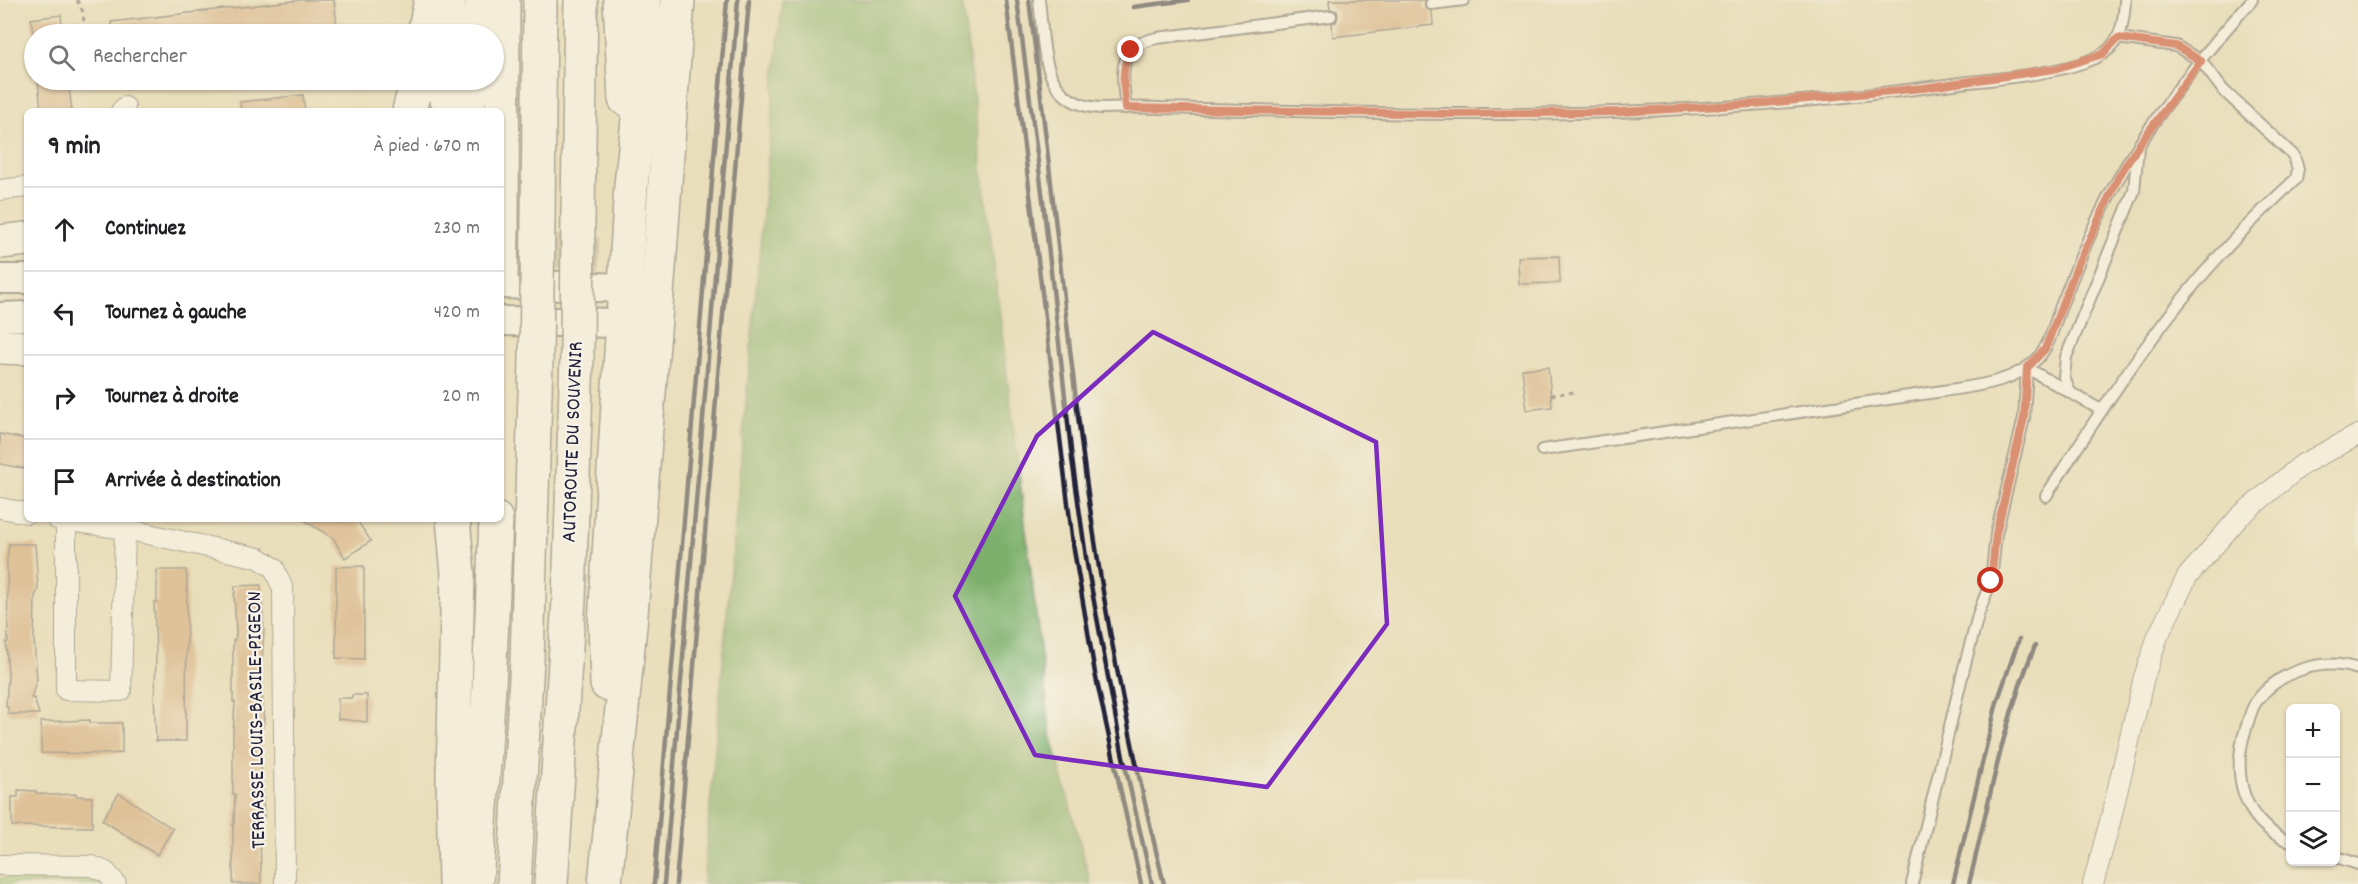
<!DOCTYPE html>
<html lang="fr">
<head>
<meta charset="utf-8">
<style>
	body { margin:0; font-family:Dekko,sans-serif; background:#f6f6f6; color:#202124 }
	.controls { position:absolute; right:18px; bottom:18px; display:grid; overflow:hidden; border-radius:9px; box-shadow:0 2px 4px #0004 }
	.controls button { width:54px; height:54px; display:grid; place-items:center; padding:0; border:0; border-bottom:2px solid #e0e0e0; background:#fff; color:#202124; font:30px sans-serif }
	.stop { position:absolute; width:18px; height:18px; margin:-14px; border:4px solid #c8321e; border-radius:50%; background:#fff }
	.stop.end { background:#c8321e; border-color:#fff; box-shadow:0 2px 6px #0008 }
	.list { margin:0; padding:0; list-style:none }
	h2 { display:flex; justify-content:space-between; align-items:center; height:78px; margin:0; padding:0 24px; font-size:26px }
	h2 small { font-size:20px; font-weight:400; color:#757577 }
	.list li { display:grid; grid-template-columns:39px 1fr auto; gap:18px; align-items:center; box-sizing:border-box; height:84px; padding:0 24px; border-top:2px solid #e0e0e0 }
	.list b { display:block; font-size:22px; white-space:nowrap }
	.list em { font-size:20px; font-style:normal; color:#757577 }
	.icon { flex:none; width:33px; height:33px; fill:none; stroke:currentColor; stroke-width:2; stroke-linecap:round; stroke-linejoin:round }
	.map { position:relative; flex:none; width:2358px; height:884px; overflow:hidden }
	.search { position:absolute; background:#fff; box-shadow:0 2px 4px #0004; left:24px; top:24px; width:480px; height:66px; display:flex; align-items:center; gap:15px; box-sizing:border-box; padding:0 21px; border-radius:33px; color:#757577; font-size:22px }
	.panel { position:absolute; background:#fff; box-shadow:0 2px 4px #0004; left:24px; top:108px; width:480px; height:414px; border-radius:9px }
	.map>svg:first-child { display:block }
</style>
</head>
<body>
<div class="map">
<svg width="2358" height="884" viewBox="0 0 2358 884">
	<rect width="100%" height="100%" fill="#f7f3e8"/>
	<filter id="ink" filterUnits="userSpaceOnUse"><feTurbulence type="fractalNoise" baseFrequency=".0167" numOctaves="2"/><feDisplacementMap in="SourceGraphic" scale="12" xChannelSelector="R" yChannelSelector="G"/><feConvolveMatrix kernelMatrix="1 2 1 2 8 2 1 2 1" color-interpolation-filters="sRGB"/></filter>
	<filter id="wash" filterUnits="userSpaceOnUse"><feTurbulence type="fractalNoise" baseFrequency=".008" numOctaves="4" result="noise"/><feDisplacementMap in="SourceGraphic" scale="24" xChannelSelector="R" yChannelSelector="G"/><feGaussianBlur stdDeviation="1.35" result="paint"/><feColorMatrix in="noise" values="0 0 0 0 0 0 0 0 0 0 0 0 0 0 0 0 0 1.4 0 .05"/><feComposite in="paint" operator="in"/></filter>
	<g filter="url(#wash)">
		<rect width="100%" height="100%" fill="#e9deba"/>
		<path fill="#9ccd7d" stroke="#5f785c" stroke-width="1.5" d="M0,878H92L102,884H0Z"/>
		<path fill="#7db06c" stroke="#506954" stroke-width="1.5" d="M782,0H962L1050,731L1091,884H703Z"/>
		<g id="blocks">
			<g fill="#d29d70">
				<path d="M301,0H334L337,26L266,34H112L111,22Z"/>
				<path d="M1329,0H1425V8L1432,11L1433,25L1333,37L1332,23L1336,22L1338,16L1337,11L1330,9Z"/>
				<path d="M61,15L63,34H33L31,19Z"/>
				<path d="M38,80H68L72,111H41Z"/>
				<path d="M303,95L305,111H241L240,102Z"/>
				<path d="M1559,256L1560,283L1519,284L1518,257Z"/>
				<path d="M1548,367L1552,407L1527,410L1522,369Z"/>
				<path d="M0,434L27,439V469L0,464Z"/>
				<path d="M302,519H356L371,541L345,558L333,538Z"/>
				<path d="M9,544H35L38,589L35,597L34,641L37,679L31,698H34L39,714H8V707H6L8,675L6,642H8L7,560Z"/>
				<path d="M364,566V659L336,658V567Z"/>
				<path d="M157,570H186L187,578L186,741H156L154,693H155L156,652L154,602H157Z"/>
				<path d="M261,585L264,631L261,675L264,723L261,731V766L264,817H260L261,884H233V824H234L235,794H233V732L235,702H233V640H235L236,633L234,593H235V586Z"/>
				<path d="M352,695H367V722L338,719V698H352Z"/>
				<path d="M90,720V723H122V753L105,754L41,753V722Z"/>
				<path d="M18,790L36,791V793L51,795L76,794V796L92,797V827L12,826V797H18Z"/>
				<path d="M119,793L173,829L157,855L102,820Z"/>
			</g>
		</g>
	</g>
	<g filter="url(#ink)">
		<use href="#blocks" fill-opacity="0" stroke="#686467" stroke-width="1.5"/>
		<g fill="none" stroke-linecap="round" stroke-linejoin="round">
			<path stroke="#c1b8a1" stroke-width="33" stroke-dasharray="33 16" stroke-linecap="butt" d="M501,227C530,249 564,254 599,254"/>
			<defs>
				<g id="service">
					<path d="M1039,0C1045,46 1039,104 1100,108C1137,106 1175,109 1213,109C1293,111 1374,114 1454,114C1618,115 1790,107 1953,84C1992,79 2072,74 2104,53C2122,41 2124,19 2125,0"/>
					<path d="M1431,4L1464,0"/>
					<path d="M1126,108C1122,74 1116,46 1157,38L1331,16"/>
					<path d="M2027,368L2101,410"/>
					<path d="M2070,393L2064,377L2066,357L2134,191L2138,147"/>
					<path d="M1542,450L1943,391C1974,386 2014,383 2037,359C2050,346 2054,324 2061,306C2074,274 2086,241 2102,210C2139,134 2195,63 2252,0"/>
					<path d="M2046,496C2100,412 2154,327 2221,254C2244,228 2270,203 2296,179L2298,169L2294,156L2223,90L2201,61L2176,46L2118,38"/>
					<path d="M2290,842C2242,822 2231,774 2246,728C2249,720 2251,709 2256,702C2278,671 2322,657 2358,669"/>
					<path d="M2336,857L2358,864"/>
					<path d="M1912,884L1965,664L1979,612L1991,581L1996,534L2024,418L2027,368"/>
				</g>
				<g id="minor">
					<path d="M121,111L125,107"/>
					<path d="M0,190L27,187"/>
					<path d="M0,508L27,513"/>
					<path d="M57,519L125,529L259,558L274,568L283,589L285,884"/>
					<path d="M66,521V690L121,691L125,529"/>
					<path d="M0,865L92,866L106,872L116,884"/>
					<path d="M2093,884L2110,822L2144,677L2158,636L2187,577L2240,516L2303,464L2358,435"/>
				</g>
				<g id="secondary">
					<path d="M0,279H27"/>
					<path d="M501,284L626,288"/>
					<path d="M0,317L27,316"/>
					<path d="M501,321L624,323"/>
				</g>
				<g id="motorway">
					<path d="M620,0L625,99"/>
					<path d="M424,34L431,0"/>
					<path d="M448,34L449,0"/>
					<path d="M478,34L483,0"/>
					<path d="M445,80V96"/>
					<path d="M409,111L417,80"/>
					<path d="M468,111L472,80"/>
					<path d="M578,217L581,0"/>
					<path d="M538,220L540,0"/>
					<path d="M502,227L503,0"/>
					<path d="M0,242L27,239"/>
					<path d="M0,347L27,348"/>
					<path d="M453,519L458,574L453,777L455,884"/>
					<path d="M607,684L605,623L631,185L646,46L644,0"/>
					<path d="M476,884L489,687L496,519"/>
					<path d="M514,884L527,660L536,360"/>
					<path d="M551,884L569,599L577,355"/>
					<path d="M605,884L630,626L658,282L678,0"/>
				</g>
			</defs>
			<use href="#service" stroke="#686467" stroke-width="14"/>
			<use href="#minor" stroke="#686467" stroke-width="22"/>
			<use href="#secondary" stroke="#686467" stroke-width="32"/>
			<use href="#motorway" stroke="#686467" stroke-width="36"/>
			<g stroke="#686467" stroke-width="3" stroke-dasharray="4.5 4.5" stroke-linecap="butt">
				<path d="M77,0L83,12L85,34"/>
				<path d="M90,80V82"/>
				<path d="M1551,395L1575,392"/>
			</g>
			<use href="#service" stroke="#fff" stroke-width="10"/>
			<use href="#minor" stroke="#fff" stroke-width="20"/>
			<use href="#secondary" stroke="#fff" stroke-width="28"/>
			<use href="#motorway" stroke="#fff" stroke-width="33"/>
			<g stroke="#22223b" stroke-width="4.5">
				<path d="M1006,0L1073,544L1095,673L1141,884"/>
				<path d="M1017,0L1043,200L1072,459L1087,564L1122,752L1152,884"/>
				<path d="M1029,0C1051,167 1066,334 1089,501C1107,630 1133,757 1164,884"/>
				<path d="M1133,7L1188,0"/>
				<path d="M654,884L727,0"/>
				<path d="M664,884L738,0"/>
				<path d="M676,884L749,0"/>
				<path d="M1953,884L1997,702L2019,639"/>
				<path d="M1969,884C1989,804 2003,721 2035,646"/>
			</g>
			<defs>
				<g id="motorway-bridge">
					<path d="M501,278L502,227"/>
					<path d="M577,355L578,217"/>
					<path d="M536,360L538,220"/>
				</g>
			</defs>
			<use href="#motorway-bridge" stroke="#686467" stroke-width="36" stroke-linecap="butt"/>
			<use href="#motorway-bridge" stroke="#fff" stroke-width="33"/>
		</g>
	</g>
	<g fill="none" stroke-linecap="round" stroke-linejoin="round" filter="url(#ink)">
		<path stroke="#c8321e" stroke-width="8" d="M1131,50C1120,68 1124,88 1126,108L1455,114L1621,112L1754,104L1923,88L2054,69L2103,54L2118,38L2176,46L2201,61L2138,146L2119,176L2078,264L2045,349L2027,368L2024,418L1996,534L1991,581"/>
	</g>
	<path d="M0 0H2358V884H0ZM1153,332L1376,442L1387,624L1267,787L1035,755L955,596L1037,436Z" fill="#e9deba" fill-opacity=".55" fill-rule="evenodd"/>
	<path fill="none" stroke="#7b2cbf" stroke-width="4.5" stroke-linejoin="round" d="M1153,332L1376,442L1387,624L1267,787L1035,755L955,596L1037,436Z"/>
	<g text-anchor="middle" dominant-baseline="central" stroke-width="4.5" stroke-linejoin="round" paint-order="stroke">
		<g font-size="21" fill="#22223b" stroke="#f7f3e8">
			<text transform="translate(574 442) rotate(-88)">AUTOROUTE DU SOUVENIR</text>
			<text transform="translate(258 720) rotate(-91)">TERRASSE LOUIS-BASILE-PIGEON</text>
		</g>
	</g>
</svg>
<div class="controls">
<button>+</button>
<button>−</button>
<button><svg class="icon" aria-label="layers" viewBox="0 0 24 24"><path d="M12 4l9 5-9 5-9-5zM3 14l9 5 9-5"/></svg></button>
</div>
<div class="stop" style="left:1991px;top:581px"></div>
<div class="stop end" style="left:1131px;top:50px"></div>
<div class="search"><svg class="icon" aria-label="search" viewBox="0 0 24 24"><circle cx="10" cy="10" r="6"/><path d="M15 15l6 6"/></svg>Rechercher</div>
<section class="panel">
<h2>9 min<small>À pied · 670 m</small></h2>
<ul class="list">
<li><svg class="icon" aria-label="ahead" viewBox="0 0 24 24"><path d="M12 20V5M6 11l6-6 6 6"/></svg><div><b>Continuez</b></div><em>230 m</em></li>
<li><svg class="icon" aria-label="left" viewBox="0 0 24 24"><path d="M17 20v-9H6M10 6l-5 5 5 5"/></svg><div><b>Tournez à gauche</b></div><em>420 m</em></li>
<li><svg class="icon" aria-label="right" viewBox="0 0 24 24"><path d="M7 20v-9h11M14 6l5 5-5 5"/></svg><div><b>Tournez à droite</b></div><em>20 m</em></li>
<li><svg class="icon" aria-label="arrive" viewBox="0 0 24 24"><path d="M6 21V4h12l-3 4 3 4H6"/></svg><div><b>Arrivée à destination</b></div></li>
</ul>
</section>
</div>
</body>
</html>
